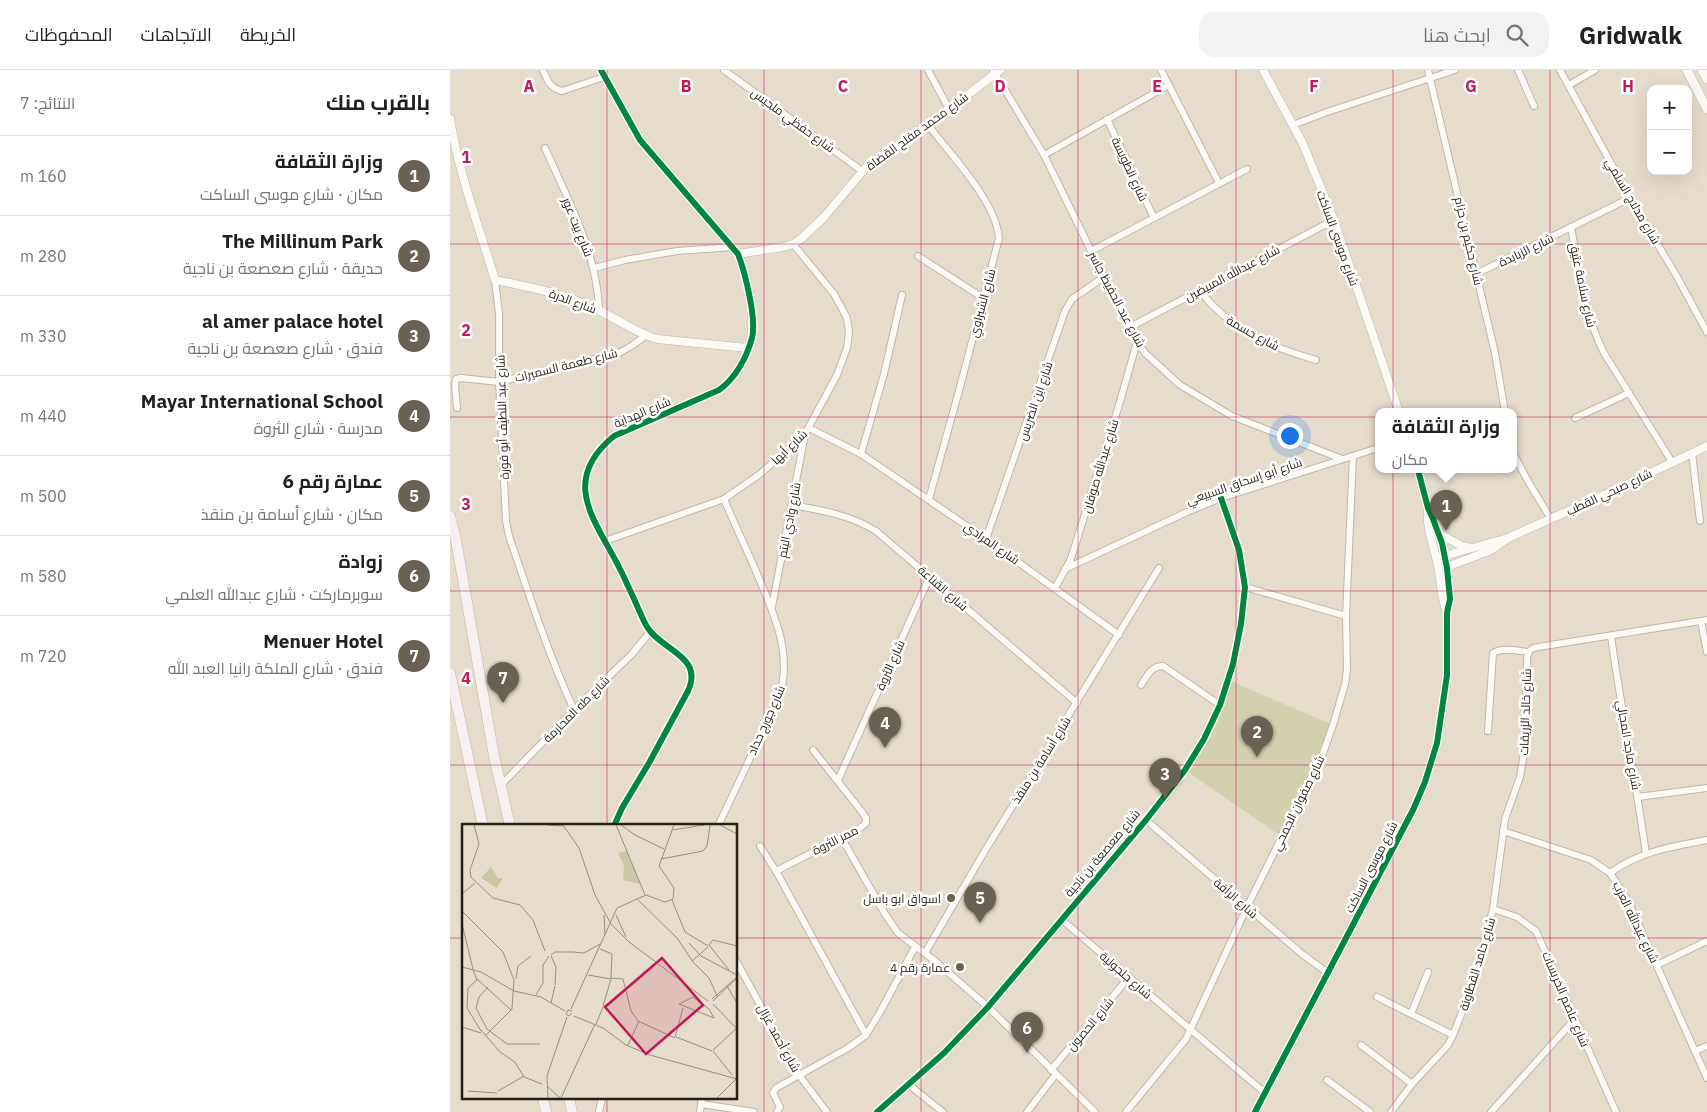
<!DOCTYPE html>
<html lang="ar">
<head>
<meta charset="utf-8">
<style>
	body { margin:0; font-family:"IBM Plex Sans",Cairo,sans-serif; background:#f2f2f2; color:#202124; direction:rtl }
	.controls { position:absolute; right:15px; top:15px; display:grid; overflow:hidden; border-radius:10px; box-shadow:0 5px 20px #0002 }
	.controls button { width:45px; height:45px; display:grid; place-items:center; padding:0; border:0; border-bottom:1px solid #e0e0e0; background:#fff; color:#202124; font:25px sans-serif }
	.you { position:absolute; left:839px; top:365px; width:18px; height:18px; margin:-12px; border:4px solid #fff; border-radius:50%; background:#1a73e8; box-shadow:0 0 0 8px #1a73e833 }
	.badge { display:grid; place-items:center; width:32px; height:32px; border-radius:50%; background:#696154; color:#fff; font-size:16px; font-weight:700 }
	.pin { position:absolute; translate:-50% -41px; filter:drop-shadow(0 1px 2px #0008) }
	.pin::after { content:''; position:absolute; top:26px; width:18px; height:15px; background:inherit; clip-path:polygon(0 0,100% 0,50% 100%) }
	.popup { position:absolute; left:925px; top:338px; width:142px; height:65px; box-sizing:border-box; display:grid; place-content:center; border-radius:10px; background:#fff; filter:drop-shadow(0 1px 4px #0005); font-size:16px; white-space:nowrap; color:#757577 }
	.popup b { font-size:19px; color:#202124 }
	.popup::after { content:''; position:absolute; left:50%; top:100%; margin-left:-10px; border:10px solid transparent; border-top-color:#fff }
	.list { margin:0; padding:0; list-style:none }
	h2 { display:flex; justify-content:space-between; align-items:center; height:65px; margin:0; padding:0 20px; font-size:21px }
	h2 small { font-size:16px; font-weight:400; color:#757577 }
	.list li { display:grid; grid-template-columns:32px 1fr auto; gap:15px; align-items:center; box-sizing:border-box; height:80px; padding:0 20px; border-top:1px solid #e0e0e0 }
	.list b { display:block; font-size:19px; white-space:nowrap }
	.list p { margin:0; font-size:16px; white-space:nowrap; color:#757577 }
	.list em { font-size:16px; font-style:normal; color:#757577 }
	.icon { flex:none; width:28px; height:28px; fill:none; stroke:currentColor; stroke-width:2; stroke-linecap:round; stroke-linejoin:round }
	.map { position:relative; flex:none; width:1257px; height:1042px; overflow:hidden; direction:ltr }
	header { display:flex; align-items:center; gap:30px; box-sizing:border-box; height:70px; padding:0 25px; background:#fff; border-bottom:1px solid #e0e0e0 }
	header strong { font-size:24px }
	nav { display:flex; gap:28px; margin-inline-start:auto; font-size:18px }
	.search { width:350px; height:45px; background:#f2f2f2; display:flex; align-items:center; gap:12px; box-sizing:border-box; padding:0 18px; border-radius:15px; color:#757577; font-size:19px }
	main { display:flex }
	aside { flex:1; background:#fff }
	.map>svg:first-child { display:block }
</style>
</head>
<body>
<header>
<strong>Gridwalk</strong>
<div class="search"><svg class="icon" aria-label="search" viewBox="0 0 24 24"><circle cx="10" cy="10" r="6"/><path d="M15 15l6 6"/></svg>ابحث هنا</div>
<nav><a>الخريطة</a><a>الاتجاهات</a><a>المحفوظات</a></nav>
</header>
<main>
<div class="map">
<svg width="1257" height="1042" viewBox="0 0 1257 1042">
	<rect width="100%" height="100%" fill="#e6dccc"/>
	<path fill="#d2d0ad" d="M778,610L883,655L832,767L735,700L742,688Z"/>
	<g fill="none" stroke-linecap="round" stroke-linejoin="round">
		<defs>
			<g id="minor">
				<path d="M93,0C97,10 100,18 112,21L154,7"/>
				<path d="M274,0L412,101"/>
				<path d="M478,0L499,39"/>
				<path d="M543,0L594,85L654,207L687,272L695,283L730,315L782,346L892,389"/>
				<path d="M711,0L769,113"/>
				<path d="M978,0L1045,283L1055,342"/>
				<path d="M1068,0L1084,36"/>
				<path d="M1110,0L1180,128L1226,205L1257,262"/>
				<path d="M1119,15L1145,0"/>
				<path d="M657,49L704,148"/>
				<path d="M478,55C500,84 546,131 549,168L510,317L479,429"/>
				<path d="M843,55L877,42L1005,0"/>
				<path d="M95,78C118,130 147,182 149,240"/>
				<path d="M594,85L719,15"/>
				<path d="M1121,157C1129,200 1134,244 1154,283L1222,392"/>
				<path d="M641,181L797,99"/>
				<path d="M468,186L533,228"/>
				<path d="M144,198L175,190L227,181L283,177"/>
				<path d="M1026,204L1180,128"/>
				<path d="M45,210L49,244V312L56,451L59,466C79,524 98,584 124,640"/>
				<path d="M749,220C782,261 817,276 866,290"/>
				<path d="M680,257L884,150"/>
				<path d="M7,338L5,316L6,309L11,308L49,312L169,283L183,275L195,266"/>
				<path d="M1125,348L1179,323"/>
				<path d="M359,358L411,384L536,469L669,565"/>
				<path d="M1242,383L1250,451"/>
				<path d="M411,384L434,304L452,225"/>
				<path d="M1064,385L1079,413L1101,449"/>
				<path d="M342,435C371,440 401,445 426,461L627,633"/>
				<path d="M536,469L615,241L622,229L654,207"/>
				<path d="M155,471L274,429L310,404L355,364L387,305L397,278L399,263L397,248L384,224L343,174"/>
				<path d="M615,499L737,442L771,428L928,378"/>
				<path d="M795,517L896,546"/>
				<path d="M605,518L620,491L625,476L669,335L687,272"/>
				<path d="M322,537L355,364"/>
				<path d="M1251,551L1257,582"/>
				<path d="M1161,566C1171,639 1186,711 1196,784"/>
				<path d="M691,615C697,606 701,596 713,596L770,635"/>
				<path d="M1038,661L1043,583C1052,577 1068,581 1079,582"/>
				<path d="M388,710L480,506"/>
				<path d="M51,715L124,640L182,584L200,562"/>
				<path d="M1188,727L1257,718"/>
				<path d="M696,750L852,884L878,903"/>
				<path d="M164,756L172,738L199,693L238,621C253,588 217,582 200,561C194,554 192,546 188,538C183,526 177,514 172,503C148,453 107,413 164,366L269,320C284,310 291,294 298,278"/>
				<path d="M268,756L329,627C344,583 322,539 305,499C295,476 284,453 274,429"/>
				<path d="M1053,761L1141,790L1160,803L1177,829L1257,1008"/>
				<path d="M391,767L435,844L448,863L485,891L538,937L645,1042"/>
				<path d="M310,776L326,801L416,965"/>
				<path d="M326,801L410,758L416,753V748L412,742L363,680"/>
				<path d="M1160,803C1188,782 1223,776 1257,770"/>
				<path d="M1043,839L1067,847L1086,861L1166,1042"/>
				<path d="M611,849L815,1023"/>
				<path d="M475,883L536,779L709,498"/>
				<path d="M286,891L349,1005L377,1042"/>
				<path d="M1207,895L1257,871"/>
				<path d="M927,927L1003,965"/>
				<path d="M961,944L978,902"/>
				<path d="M911,975L962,1014"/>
				<path d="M1245,981L1257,976"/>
				<path d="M601,1000L679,907"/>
				<path d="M877,1010L920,1042"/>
				<path d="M459,1015L493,1042"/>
				<path d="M251,1034L304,1042"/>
				<path d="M149,1042L152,1028"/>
				<path d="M250,1042L252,1028"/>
				<path d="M327,1042L330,1037L323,1023L326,1018L398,978L416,965L429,944L465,877"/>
				<path d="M427,1042L494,983L538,937L696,750L735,700L754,669L770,635L783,594L791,554L795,517L789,480L771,428"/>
				<path d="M577,1042L606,1004"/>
				<path d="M676,1042L736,969L797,837L872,686L883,655L895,614L897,600L896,546L903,386"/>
				<path d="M941,1042L962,1014L998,975L1003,965L1022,917L1043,839L1055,749L1070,707L1074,683L1077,591C1077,582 1080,578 1088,577L1257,550"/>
				<path d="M1041,1042L1124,950"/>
			</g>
			<g id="tertiary">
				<path d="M813,0L853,74L884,150L949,342"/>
				<path d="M0,49C9,104 29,157 45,210C80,217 116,224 148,240C168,249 185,263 207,269L298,278C308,254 298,209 288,184L190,70L151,0"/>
				<path d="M288,184L333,177L343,174L352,168L374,147L417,96L478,55L550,0"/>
				<path d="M978,440C976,461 986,481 989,501C991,516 992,529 997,543"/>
				<path d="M988,463L1012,476L1021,478"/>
				<path d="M990,487L1058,468"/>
				<path d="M989,500L1041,480L1060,467L1154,425L1257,376"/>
				<path d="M805,1042L963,740L975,712L987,673L997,605V543L1000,529L997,498L992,473L983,449L978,438L968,400"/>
			</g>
			<g id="secondary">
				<path d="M1237,0L1257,39"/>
				<path d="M1252,0L1257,9"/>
			</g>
			<g id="primary">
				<path d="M0,446L6,470L44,686L60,756"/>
				<path d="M0,603L33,756"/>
				<path d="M93,1028L96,1042"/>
				<path d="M119,1028L122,1042"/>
			</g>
		</defs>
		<use href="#minor" stroke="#beb7aa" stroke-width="8"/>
		<use href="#tertiary" stroke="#beb7aa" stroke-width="9"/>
		<use href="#secondary" stroke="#beb7aa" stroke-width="10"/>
		<use href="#primary" stroke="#c1b6af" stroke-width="11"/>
		<use href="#minor" stroke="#fbfaf7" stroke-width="6"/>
		<use href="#tertiary" stroke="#fbfaf7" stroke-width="8"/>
		<use href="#secondary" stroke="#fbfaf7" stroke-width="9"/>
		<use href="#primary" stroke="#f6f1f0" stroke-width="10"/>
		<defs>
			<g id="cycleway">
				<path d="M151,0L190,70L288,184C295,202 307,250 302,268C297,287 285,309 269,320L164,366C107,413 148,453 172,503C177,514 183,526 188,538C192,546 194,554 200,561C217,582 253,588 238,621L199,693L172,738L164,756"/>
				<path d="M427,1042L494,983L538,937L696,750L735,700L754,669L770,635L783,594L791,554L795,517L789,480L771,428"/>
				<path d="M805,1042L963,740L975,712L987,673L997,605V543L1000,529L997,498L992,473L983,449L978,438L968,400"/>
			</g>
		</defs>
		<use href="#cycleway" stroke="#fff" stroke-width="9"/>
		<use href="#cycleway" stroke="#00873e" stroke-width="6"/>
	</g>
	<path fill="none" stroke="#c2185b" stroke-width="1" stroke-opacity="0.55" d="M157,0V756M314,0V1042M471,0V1042M628,0V1042M786,0V1042M943,0V1042M1100,0V1042M0,174H1257M0,347H1257M0,521H1257M0,695H1257M0,868H14M286,868H1257M157,1028V1042"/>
	<g fill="#696154" stroke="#fff" stroke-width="2">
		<circle cx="501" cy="828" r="5"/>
		<circle cx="510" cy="897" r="5"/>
	</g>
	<g text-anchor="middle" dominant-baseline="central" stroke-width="5" stroke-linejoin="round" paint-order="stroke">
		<g font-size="12" fill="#251f14" stroke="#fff">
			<text transform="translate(343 50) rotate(36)">شارع حفظي ملحيس</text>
			<text transform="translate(467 61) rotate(-36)">شارع محمد مفلح القضاة</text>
			<text transform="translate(680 99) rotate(65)">شارع الطويسة</text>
			<text transform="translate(1183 131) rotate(60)">شارع مدلاج السلمي</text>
			<text transform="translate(128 157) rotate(68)">شارع بيت عور</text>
			<text transform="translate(888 168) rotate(70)">شارع موسى الساكت</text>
			<text transform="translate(1019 171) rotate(77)">شارع حكيم بن حزام</text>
			<text transform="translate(1076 180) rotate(-26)">شارع الزبابدة</text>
			<text transform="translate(782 203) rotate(-28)">شارع عبدالله المبيضين</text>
			<text transform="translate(1133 215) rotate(78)">شارع سلامة عتيق</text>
			<text transform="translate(667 229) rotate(62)">شارع عبد الحفيظ جاسر</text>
			<text transform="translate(123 231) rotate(20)">شارع الدرة</text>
			<text transform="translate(532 233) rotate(-75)">شارع الشبراوي</text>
			<text transform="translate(803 263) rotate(29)">شارع حسمة</text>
			<text transform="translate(116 295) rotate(-14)">شارع طعمة السميرات</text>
			<text transform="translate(585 331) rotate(-71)">شارع ابن الضريس</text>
			<text transform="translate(192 342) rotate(-23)">شارع الهداية</text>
			<text transform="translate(52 347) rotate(-92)">شارع عبد اللطيف أبو قورة</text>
			<text transform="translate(339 377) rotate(-44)">شارع أبها</text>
			<text transform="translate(650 396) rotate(-73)">شارع عبدالله صوفان</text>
			<text transform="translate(794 411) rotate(-19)">شارع أبو إسحاق السبيعي</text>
			<text transform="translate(1159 422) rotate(-25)">شارع صبحي القطب</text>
			<text transform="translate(339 450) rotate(-79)">شارع وادي اليتم</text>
			<text transform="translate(542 473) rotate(35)">شارع المرادي</text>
			<text transform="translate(493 518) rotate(41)">شارع القناعة</text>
			<text transform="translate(440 595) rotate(-66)">شارع الثروة</text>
			<text transform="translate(126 639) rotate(-45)">شارع طه المحارمة</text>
			<text transform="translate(1075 642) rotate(-88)">شارع خالد الزريقات</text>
			<text transform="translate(316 650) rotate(-66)">شارع جورج حداد</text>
			<text transform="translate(1179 675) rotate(80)">شارع ماجد المجالي</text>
			<text transform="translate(591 690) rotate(-58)">شارع أسامة بن منقذ</text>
			<text transform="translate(848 733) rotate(-64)">شارع صفوان الجمحي</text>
			<text transform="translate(385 770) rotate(-27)">ممر الثروة</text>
			<text transform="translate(652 783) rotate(-50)">شارع صعصعة بن ناجية</text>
			<text transform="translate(921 797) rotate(-63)">شارع موسى الساكت</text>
			<text transform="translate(786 828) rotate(41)">شارع الرأفة</text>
			<text transform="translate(1186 852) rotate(64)">شارع عبدالله العزب</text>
			<text transform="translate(1027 894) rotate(-73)">شارع حامد القطاونة</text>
			<text transform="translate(676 905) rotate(41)">شارع جلجولية</text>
			<text transform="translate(1116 929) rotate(67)">شارع عاصم الخريسات</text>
			<text transform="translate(640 954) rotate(-50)">شارع الحصون</text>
			<text transform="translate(329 968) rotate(61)">شارع أحمد غزال</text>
		</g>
		<g font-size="12" fill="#251f14" stroke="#fff" text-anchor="end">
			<text x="491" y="828">اسواق ابو باسل</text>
			<text x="500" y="897">عمارة رقم 4</text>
		</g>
	</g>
	<g transform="translate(12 754)">
		<rect width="275" height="275" fill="#e6dccc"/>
		<path d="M165,27L178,60L161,56L162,41L156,29ZM29,43L36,54H41L35,64L19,54Z" fill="#cac8a2"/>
		<path fill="none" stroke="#999082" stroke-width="1" d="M12,1L17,20L8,46L9,53L31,74L58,81L71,96L83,127M86,1L101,2M101,1L117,24L133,71L149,100L167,118L246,177M154,1L183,71M159,1L173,11L202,25M258,1L275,10M211,6L242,1M199,35L241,27L245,22L248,1M0,70L13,59M175,75L215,114L231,138L247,154L255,172M210,76L223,108L246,122M0,87L41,128L52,156M142,91L143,111M154,91L164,113M0,100L11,145M227,119L239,132L275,151M247,121L267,146M247,121L251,116L275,122M138,125L150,130L149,154M111,128L122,129L138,120M89,131L93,128H111M89,132L94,143L93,161M230,137L246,123M0,143L19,148L52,167L79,173L103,187M11,146L15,156L6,164L5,184L19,207M126,151L149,155M149,154L161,155L169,187L176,197L213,214M15,155L49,186M54,155L56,142L69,132M265,162L275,179M26,163L17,173L14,184L25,205L45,220H78M74,171L81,159V141L87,132M231,173L247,185L252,194L217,180ZM250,175L275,153M251,177L275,154M89,179L93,162M251,180L275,205M141,182L149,155M109,185L155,84L184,71L203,78L211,75L212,64L197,42L212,1M110,187L106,186L104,190L107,192L110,189M112,192L141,204L164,221L188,231L275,255M134,200L141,183M0,203L19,209M19,206L38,228L53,238L62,253L80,260M23,212L50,185L52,156M213,213L221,184M214,213L250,227M166,221L177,197M251,226L275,204M251,227L270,251M85,262L98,274M6,267L35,269M36,267L62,252M86,274L85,252L105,193M99,274L133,200M255,274L275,254"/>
		<path fill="#c2185b" fill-opacity="0.15" stroke="#c2185b" stroke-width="2.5" d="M200,134L241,181L184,230L143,183Z"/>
		<rect width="275" height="275" fill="none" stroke="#251f14" stroke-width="2.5"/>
	</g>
	<g font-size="16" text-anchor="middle" font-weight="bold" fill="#c2185b" stroke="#fff" stroke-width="5" stroke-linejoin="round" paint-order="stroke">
		<text x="79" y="22">A</text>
		<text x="236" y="22">B</text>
		<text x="393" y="22">C</text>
		<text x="550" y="22">D</text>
		<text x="707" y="22">E</text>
		<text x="864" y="22">F</text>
		<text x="1021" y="22">G</text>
		<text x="1178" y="22">H</text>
		<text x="16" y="93">1</text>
		<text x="16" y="266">2</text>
		<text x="16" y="440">3</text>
		<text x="16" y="614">4</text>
	</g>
</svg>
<div class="controls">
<button>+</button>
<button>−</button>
</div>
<div class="you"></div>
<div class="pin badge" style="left:996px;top:461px">1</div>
<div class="popup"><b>وزارة الثقافة</b>مكان</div>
<div class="pin badge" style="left:807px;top:687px">2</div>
<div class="pin badge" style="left:715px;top:729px">3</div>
<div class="pin badge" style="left:435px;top:678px">4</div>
<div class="pin badge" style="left:530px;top:853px">5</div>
<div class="pin badge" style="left:577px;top:983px">6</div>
<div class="pin badge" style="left:53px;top:633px">7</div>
</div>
<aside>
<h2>بالقرب منك<small>النتائج: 7</small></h2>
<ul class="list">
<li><span class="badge">1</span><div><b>وزارة الثقافة</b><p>مكان · شارع موسى الساكت</p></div><em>160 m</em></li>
<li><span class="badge">2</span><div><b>The Millinum Park</b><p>حديقة · شارع صعصعة بن ناجية</p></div><em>280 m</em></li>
<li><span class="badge">3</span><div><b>al amer palace hotel</b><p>فندق · شارع صعصعة بن ناجية</p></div><em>330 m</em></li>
<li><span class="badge">4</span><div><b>Mayar International School</b><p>مدرسة · شارع الثروة</p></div><em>440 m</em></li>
<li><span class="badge">5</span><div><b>عمارة رقم 6</b><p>مكان · شارع أسامة بن منقذ</p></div><em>500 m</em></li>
<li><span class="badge">6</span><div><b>زوادة</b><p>سوبرماركت · شارع عبدالله العلمي</p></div><em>580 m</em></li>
<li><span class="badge">7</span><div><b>Menuer Hotel</b><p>فندق · شارع الملكة رانيا العبد الله</p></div><em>720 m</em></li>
</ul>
</aside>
</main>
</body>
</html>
